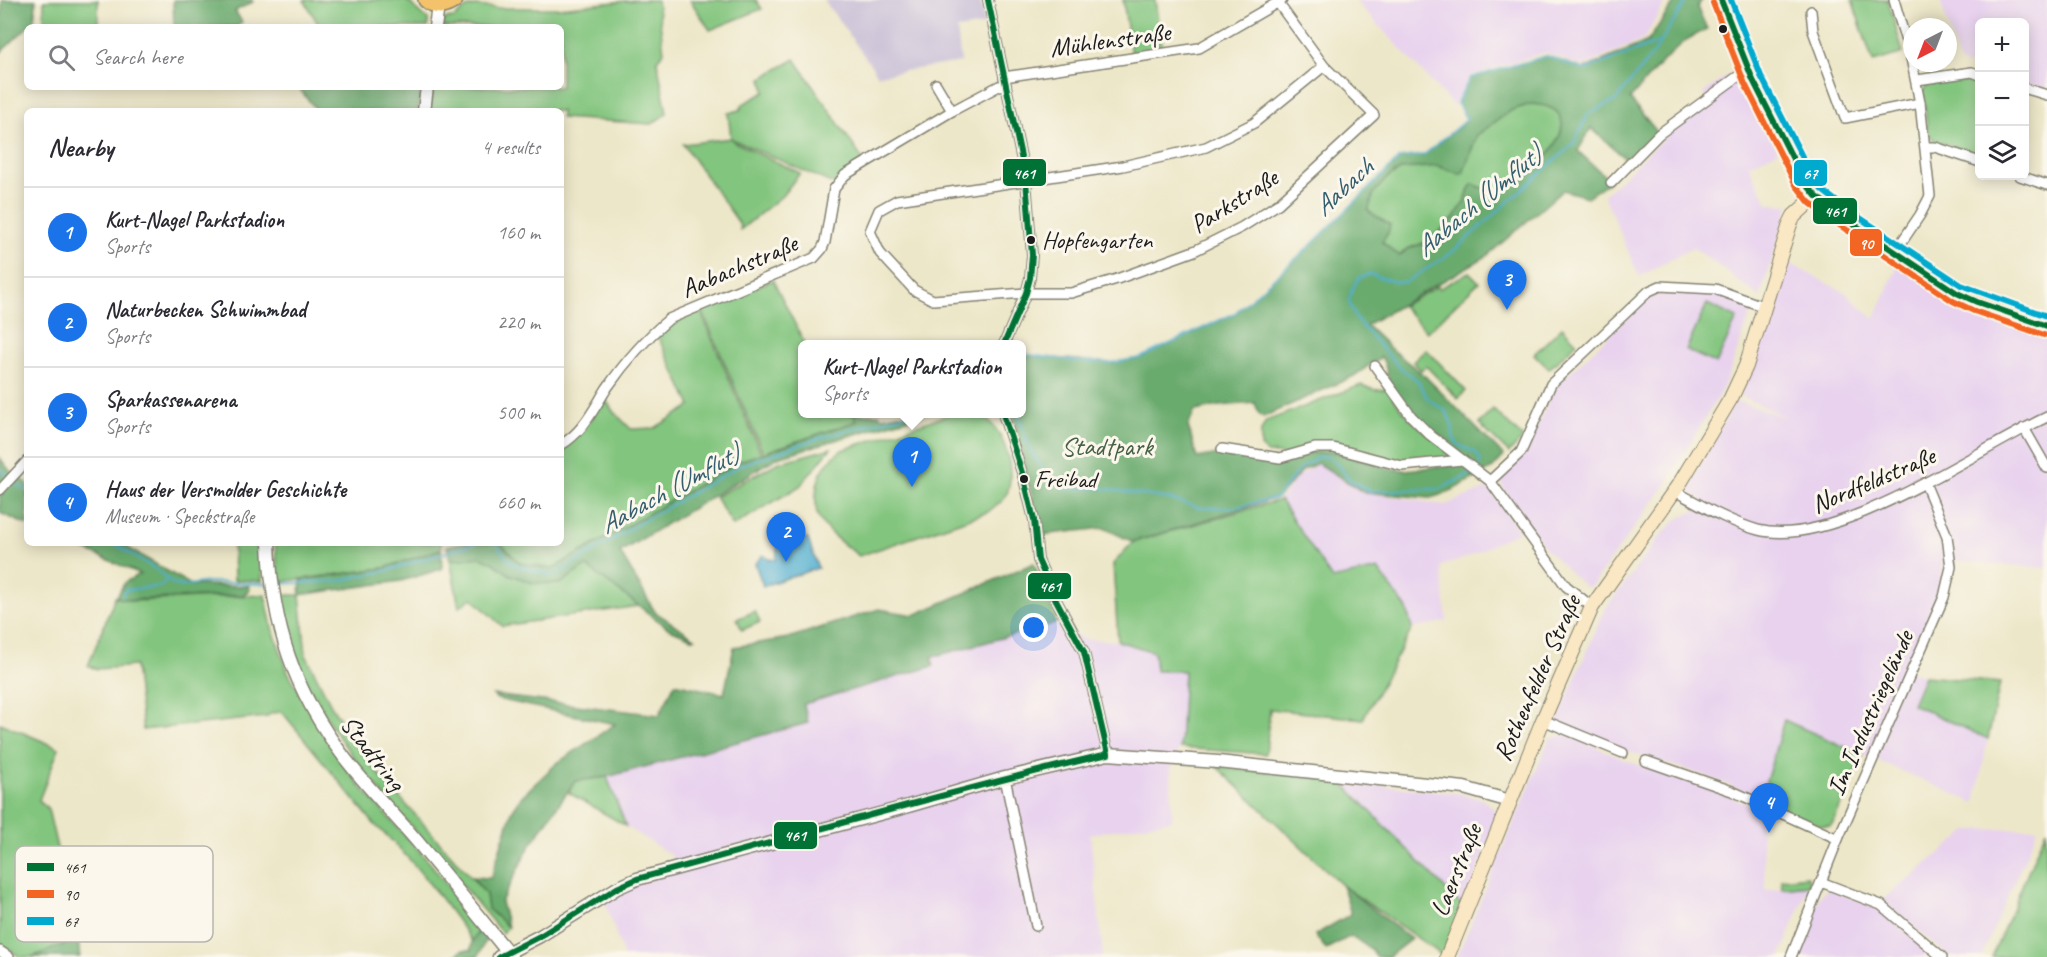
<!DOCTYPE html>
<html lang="en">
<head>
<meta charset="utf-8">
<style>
	body { margin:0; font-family:Caveat,sans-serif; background:#f2f2f3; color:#2b2b33 }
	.controls { position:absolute; right:18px; top:18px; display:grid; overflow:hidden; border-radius:9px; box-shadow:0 3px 15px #0003 }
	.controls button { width:54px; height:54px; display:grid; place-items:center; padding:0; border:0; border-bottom:2px solid #e1e1e2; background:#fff; color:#2b2b33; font:30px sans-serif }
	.compass { position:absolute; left:1903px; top:18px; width:54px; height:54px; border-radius:50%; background:#fff; box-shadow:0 3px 15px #0003; rotate:222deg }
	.you { position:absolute; left:1034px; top:628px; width:21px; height:21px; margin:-15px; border:4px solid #fff; border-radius:50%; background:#1a73e8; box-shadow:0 0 0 9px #1a73e833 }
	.badge { display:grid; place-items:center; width:39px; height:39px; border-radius:50%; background:#1a73e8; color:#fff; font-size:20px; font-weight:700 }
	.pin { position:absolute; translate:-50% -50px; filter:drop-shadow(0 2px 3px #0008) }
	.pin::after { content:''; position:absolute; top:32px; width:21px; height:18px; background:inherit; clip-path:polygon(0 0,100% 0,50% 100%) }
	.popup { position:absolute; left:798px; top:340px; width:228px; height:78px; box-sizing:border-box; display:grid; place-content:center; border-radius:9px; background:#fff; filter:drop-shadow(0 2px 4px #0005); font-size:20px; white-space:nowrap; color:#7c7c81 }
	.popup b { font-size:22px; color:#2b2b33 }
	.popup::after { content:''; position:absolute; left:50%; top:100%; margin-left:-12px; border:12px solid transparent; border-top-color:#fff }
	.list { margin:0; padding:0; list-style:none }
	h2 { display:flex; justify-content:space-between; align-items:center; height:78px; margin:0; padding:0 24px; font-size:26px }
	h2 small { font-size:20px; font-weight:400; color:#7c7c81 }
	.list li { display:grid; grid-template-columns:39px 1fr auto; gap:18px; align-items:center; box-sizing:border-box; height:90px; padding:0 24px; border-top:2px solid #e1e1e2 }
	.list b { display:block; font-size:22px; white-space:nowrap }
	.list p { margin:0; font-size:20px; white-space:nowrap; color:#7c7c81 }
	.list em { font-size:20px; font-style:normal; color:#7c7c81 }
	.icon { flex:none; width:33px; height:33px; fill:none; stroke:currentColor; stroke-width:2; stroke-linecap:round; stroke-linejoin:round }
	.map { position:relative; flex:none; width:2047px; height:957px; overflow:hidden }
	.search { position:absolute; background:#fff; box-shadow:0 3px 15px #0003; left:24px; top:24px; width:540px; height:66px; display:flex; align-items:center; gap:15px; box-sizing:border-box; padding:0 21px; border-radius:9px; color:#7c7c81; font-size:22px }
	.panel { position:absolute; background:#fff; box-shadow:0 3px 15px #0003; left:24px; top:108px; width:540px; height:438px; border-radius:9px }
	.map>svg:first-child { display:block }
</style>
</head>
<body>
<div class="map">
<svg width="2047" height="957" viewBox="0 0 2047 957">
	<rect width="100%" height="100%" fill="#fbf7ec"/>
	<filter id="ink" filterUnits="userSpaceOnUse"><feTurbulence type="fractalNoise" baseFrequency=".0167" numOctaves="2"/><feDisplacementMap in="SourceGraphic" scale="12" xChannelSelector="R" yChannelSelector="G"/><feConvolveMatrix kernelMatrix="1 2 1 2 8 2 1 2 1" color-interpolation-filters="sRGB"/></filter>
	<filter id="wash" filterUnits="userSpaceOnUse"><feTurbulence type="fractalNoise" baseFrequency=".008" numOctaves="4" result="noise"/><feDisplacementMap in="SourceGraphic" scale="24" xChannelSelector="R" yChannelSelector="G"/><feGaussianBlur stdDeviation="1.35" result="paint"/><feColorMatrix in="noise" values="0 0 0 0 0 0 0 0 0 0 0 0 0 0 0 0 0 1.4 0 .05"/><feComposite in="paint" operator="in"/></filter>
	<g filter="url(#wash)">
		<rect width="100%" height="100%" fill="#ede7c9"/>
		<g fill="#e8d2ee">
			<path d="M1355,0H1667L1644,39L1583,66L1545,52L1469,76L1454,106Z"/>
			<path d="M1940,0H2047V89L2025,82L2024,22H1980L1979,69L1960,63Z"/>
			<path d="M1739,67L1778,151L1748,165L1768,204L1789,205L1760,297L1693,247L1639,277L1604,195L1679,124L1710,102L1703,93Z"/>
			<path d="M1788,263L1846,293L1874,319L1898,265L1936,291L1963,306L2047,336V568L1944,560L1939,592L1904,670L1924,676L1912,704L1988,739L1975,803L1785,720L1761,799L1710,777L1624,750L1557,721L1604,611L1662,534L1679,518L1694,511L1701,499L1686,490L1736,401L1790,419L1740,396L1757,356Z"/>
			<path d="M1659,291L1716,292L1753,308L1724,386L1664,487L1591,586L1585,587L1546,549L1503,488L1501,479L1526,453L1554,388L1648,298Z"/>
			<path d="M1318,463L1363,492L1445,505L1488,488L1519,531L1466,558L1441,566L1447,621L1412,629L1407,609L1332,579L1280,500L1298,477Z"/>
			<path d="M1057,623L1083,639L1118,641L1154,652L1184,671L1180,748L1171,764L1172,820L1090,834L1103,957H624L604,899L634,885L679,870L671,855L626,826L607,777L808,723L804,704L933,666L932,657Z"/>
			<path d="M1566,734L1630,762L1705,786L1764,811L1760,819L1766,890L1809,885L1780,957H1457L1550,738Z"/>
			<path d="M1341,781L1456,793L1482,799L1493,808L1496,814V824L1463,907Z"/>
			<path d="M2038,828L1981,957H1950L1882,900L1969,830Z"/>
			<path d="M1828,889L1879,909L1937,957H1795L1821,895Z"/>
		</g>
		<path fill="#c9bfd7" d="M824,0H980L985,25L957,29L961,62L878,75Z"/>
		<g fill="#82c57e" stroke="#4f704d" stroke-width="1.5">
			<path d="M44,0H98V27L44,26Z"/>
			<path d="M304,0H405C415,5 418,14 428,19V27H320Z"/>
			<path d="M636,0H657L664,52L657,60L667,113L652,124L561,118V111H429L434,87H561V27H443L444,19L454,18L466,8L475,6L500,8H557Z"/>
			<path d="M690,0H756L762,9L710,30Z"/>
			<path d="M1123,0H1155L1162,49L1131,54Z"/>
			<path d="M1852,0H1888L1903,53L1873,62Z"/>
			<path d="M795,59L863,160L833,184L732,139L734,142L800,173L782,196L740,230L739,223L683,144L731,138L728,113L740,110L743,104L765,92L762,78Z"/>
			<path d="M1952,81H1970L1979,83V155L1934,140L1928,133L1923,91L1928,83Z"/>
			<path d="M1531,104C1605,107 1528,194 1486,189C1482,188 1477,186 1473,185L1470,187L1464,203L1454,218L1445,227L1424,243L1407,249L1399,256L1382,242L1388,233L1368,211L1373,193L1387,178L1402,169L1438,166L1460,174L1463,173L1477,135L1512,110Z"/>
			<path d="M1469,272L1479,282L1427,332L1402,306L1438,286L1439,289Z"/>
			<path d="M773,280L805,344H802V414H853L857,421L763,453L701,308Z"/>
			<path d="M1707,304L1737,318L1716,364L1686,350Z"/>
			<path d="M699,308L761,454L740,461L552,569L520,563L500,543H561V447L604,397L613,411L631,429L655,428L691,406L656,333L677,318Z"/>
			<path d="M1562,327L1577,343L1549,369L1534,354Z"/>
			<path d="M1426,349L1466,391L1458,399L1426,366L1421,370L1413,362Z"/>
			<path d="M1361,385L1375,390L1386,389L1409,418L1455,457L1403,464L1284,455L1267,453L1261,447V431L1266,421Z"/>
			<path d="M1493,409L1523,438L1509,453L1479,424Z"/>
			<path d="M951,414C963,413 974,413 984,418C1006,430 1019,480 1003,500C999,504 992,508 988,512L859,556C844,544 827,534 818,516C816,512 816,507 816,503C815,479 823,463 842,450Z"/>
			<path d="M831,448L800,486L733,526L715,497L777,463Z"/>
			<path d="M1280,500L1332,579L1378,569L1407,609L1412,629L1363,719L1270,709L1266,754L1180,748L1184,671H1156L1154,652L1118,641L1113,564L1133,542Z"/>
			<path d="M233,543H262V581L234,580Z"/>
			<path d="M275,543H441V549L384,568L279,582Z"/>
			<path d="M481,557L492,561L509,574L533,583L559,584L586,566L639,606L502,626L472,598L459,607L450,560Z"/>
			<path d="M265,595L272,627L288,672L320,728L358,784L431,864L480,929L472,941C445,903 410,855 375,825L282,712L272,713L266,717L143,730L135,666L97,669L88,666L115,597L132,601Z"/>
			<path d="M278,595H300L306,655L332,707L370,764L486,894L488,909L508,927L502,933C476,901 449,870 422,839C358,767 294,693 278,595Z"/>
			<path d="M755,611L760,622L742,630L737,619Z"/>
			<path d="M1924,676L2000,683L1988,739L1912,704Z"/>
			<path d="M1784,720L1863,755L1833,823L1830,826H1820L1761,799Z"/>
			<path d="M0,723L59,748L39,800L48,809L78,939L32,957H20L0,943Z"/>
			<path d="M1216,766L1341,781L1463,907L1442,955L1343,886Z"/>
			<path d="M607,777L626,826L569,793L575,781Z"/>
			<path d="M2046,829L2047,957H1992Z"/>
			<path d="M1808,876L1809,885L1782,888L1781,879Z"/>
		</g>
		<g fill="#69aa6d" stroke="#426344" stroke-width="1.5" fill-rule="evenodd">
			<path d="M2,0H36L34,21L0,53Z"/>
			<path d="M173,0H252L253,2L235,11L242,22L236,27H174Z"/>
			<path d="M1676,0H1702L1697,7L1707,29L1686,40L1661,63L1630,99L1658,133L1628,161L1591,128L1578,151L1610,181L1587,197L1563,190L1487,256L1366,325L1392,350L1424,375L1504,456L1493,468L1447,493L1430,498L1363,492L1318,463L1303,470L1277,498L1133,542L1104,528L1041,535L1013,414H1022V355L1111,363L1140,358L1235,313L1309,247L1400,158L1424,155L1467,120L1457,103L1470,78L1547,56L1584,69L1648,41ZM1531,104C1605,107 1528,194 1486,189C1482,188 1477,186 1473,184L1470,187L1464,203L1454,218L1445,227L1424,243L1407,249L1400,256L1382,242L1388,233L1390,225L1368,211L1374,193L1387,178L1402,169L1438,166L1460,174L1463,173L1477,135L1512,110ZM1381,357C1388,366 1386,378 1392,388C1412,417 1439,440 1464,464L1405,470L1392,469L1336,452L1311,453L1273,460L1224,453L1197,458L1188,426L1195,411L1219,406L1255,403L1259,414L1263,417L1354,376Z"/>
			<path d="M298,87H421L418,111H317Z"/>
			<path d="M853,414H879L881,417L898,414H923L778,457L620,552L655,612L695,638H691L668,628L586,566L560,584L533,583L509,574L492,562L481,557L450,560L447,546L460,543H500L520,563L552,569L740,461L857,421Z"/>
			<path d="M0,458L10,471L27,483V525L0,513Z"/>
			<path d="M70,543H120L191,585L249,586L250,590L243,595L134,600L116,598L125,582L140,574Z"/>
			<path d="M441,549L442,569L401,581L300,595L301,580L384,568Z"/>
			<path d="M1034,563L1057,623L932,657L934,666L804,704L808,723L607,777L575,781L530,846L501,902L508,927L488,909L486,894L472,877L491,878L512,811L522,796L557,763L615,724L497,699L493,695L659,715L675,683L724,694L734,647L788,638L879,609L914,615Z"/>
			<path d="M1343,886L1411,939L1388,957H1376L1372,950L1351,936L1326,949L1315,935L1351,914Z"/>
			<path d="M480,929L487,937L478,957H454L462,950H471L472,941Z"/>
			<path d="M78,939L80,957H32Z"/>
		</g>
		<path fill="#51afd0" stroke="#366676" stroke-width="1.5" d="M796,535L808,539L818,568L763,586L755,564L763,555L769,559L776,560L778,542Z"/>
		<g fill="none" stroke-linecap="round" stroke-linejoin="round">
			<g stroke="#51afd0" stroke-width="2">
				<path d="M1022,354L1075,361L1111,363L1140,358L1235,313L1309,247L1400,158L1424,155L1467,119L1457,103L1470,78L1547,56L1584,70L1659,42"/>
				<path d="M1018,414L1030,450L1046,474L1065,489L1101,488L1169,499L1200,508L1238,507L1276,498L1300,469L1318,457H1328L1335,462L1350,480L1370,491L1440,489L1474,472"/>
				<path d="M1478,468L1481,461L1475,452L1460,446L1456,442L1453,437L1452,424L1446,411L1428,399L1418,381L1398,366L1356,319L1349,302L1352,289L1359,278L1370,274L1395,282H1406L1450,254L1574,143L1588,114L1616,100L1655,51L1687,0"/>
				<path d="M0,469L8,478"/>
				<path d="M13,482L27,491"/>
				<path d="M113,543L157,570L173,584L182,586L208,582L268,584"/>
				<path d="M496,543L506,557L515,565L554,576L638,524L741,465L813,440L907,414"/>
				<path d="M276,584L338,581L389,570L476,543"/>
				<path d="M123,595L125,590L162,586L166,579"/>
			</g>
		</g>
	</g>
	<g filter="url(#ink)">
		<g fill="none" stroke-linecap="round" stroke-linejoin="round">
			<defs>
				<g id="minor">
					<path d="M988,0L1026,180L1032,255L1030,278L1026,293L1004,344"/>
					<path d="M1894,0L1912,62"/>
					<path d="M1278,3L1324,66L1254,123L1206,147L1123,166L897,200L879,210L870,231L880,253L914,290L933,300L1026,293H1071L1117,279L1194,251L1242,227L1278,204L1374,115L1324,66"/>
					<path d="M1811,11L1813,31L1845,118L1920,103"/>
					<path d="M1004,77L1199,48L1282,0"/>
					<path d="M1917,80L1972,72L1980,75"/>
					<path d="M936,84L952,111"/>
					<path d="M2024,88L2047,95"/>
					<path d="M1926,147H1935L1980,162"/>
					<path d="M2020,176L2047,185"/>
					<path d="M1611,183L1659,134L1748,69"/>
					<path d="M1895,252L1920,215L1930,196L1920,103L1912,63"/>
					<path d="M1375,366L1411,416L1430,435L1490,481L1566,586L1592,607"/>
					<path d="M1003,414L1024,479L1034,520L1038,560L1055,598L1084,652L1108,754"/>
					<path d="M2024,428L2047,468"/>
					<path d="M561,445C584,431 593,410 607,388C625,362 645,339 669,319L814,258L822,249L825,242L834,189L845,175L952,111L999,86L1006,85"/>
					<path d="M1222,449L1280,458L1315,448H1333L1402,466L1462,460"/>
					<path d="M1490,481L1521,452L1551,384L1649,291L1660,286L1715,289L1765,307"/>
					<path d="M0,490L27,461"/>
					<path d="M1675,491C1701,505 1729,522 1758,530C1835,550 1976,450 2047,417"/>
					<path d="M1543,720L1623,753"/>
					<path d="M1646,761L1732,791L1838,839"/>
					<path d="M1005,778L1036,926"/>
					<path d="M1821,882L1881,905L1942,957"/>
					<path d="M0,951L9,957"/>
					<path d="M1791,957L1838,839L1944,597L1951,567L1947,536L1925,483"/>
				</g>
				<g id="tertiary">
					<path d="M435,27L438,6"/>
					<path d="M424,111L427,87"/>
					<path d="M269,543C272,626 294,691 344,757C366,786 392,812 416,840C448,878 479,917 511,956"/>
					<path d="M499,957L540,936L617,888L637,879L898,809L1005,778L1108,754L1218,762L1464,788L1510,801"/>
				</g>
				<path id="secondary" d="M1447,957L1543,720L1592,607L1680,483L1731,398L1746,366L1790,224L1794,216L1816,196"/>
				<g id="primary">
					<path d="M426,0C435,8 445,8 455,0"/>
					<path d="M1721,0L1753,80L1804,181L1816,196L1840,215L1957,293L1977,302L2047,326"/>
				</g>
			</defs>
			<use href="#minor" stroke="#848272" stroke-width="12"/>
			<use href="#tertiary" stroke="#848272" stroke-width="15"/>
			<use href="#secondary" stroke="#848272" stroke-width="16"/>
			<use href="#primary" stroke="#848272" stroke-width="18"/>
			<use href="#minor" stroke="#fff" stroke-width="9"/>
			<use href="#tertiary" stroke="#fff" stroke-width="12"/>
			<use href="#secondary" stroke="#fae7c3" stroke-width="14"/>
			<use href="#primary" stroke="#f3c26a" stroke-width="15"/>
			<defs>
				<g id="bus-1">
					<path d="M988,0L1026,180L1032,255L1030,278L1026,293L1004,344"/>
					<path d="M1721,0L1753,80L1804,181L1816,196L1840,215L1957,293L1977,302L2047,326"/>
					<path d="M1003,414L1024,479L1034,520L1038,560L1055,598L1084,652L1108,754"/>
					<path d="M499,957L540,936L617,888L637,879C794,837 950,791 1108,754"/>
				</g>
				<path id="bus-2" d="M1713,3L1745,84L1796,185L1809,202L1835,222L1953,301L1974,311L2044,335"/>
				<path id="bus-3" d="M1731,0L1761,76L1812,176L1822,190L1845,208L1961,285L2047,316"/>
			</defs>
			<use href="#bus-1" stroke="#fbf7ec" stroke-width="10"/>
			<use href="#bus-2" stroke="#fbf7ec" stroke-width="10"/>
			<use href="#bus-3" stroke="#fbf7ec" stroke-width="10"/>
			<use href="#bus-1" stroke="#007235" stroke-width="6"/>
			<use href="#bus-2" stroke="#f26522" stroke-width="6"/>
			<use href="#bus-3" stroke="#00a9ce" stroke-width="6"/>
		</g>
	</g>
	<g fill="#1c1c1c" stroke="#fbf7ec" stroke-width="2">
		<circle cx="1723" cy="29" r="5"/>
		<circle cx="1031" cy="240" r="5"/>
		<circle cx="1024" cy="479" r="5"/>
	</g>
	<g text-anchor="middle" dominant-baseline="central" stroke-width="6" stroke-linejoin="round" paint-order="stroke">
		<g font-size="24" fill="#1c1c1c" stroke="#fbf7ec" text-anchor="start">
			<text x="1042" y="240">Hopfengarten</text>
			<text x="1035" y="479">Freibad</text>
		</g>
		<g font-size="26" fill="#1c1c1c" stroke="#fbf7ec">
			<text transform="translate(1110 40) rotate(-8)">Mühlenstraße</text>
			<text transform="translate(1234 201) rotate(-32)">Parkstraße</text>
			<text transform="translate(739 266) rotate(-23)">Aabachstraße</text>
			<text transform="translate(1873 480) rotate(-23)">Nordfeldstraße</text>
			<text transform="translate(1537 678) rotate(-66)">Rothenfelder Straße</text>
			<text transform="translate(1870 713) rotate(-66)">Im Industriegelände</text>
			<text transform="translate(373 753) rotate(52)">Stadtring</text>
			<text transform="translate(1456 870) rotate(-68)">Laerstraße</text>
		</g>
		<g font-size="26" fill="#456043" stroke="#fbf7ec">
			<text x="1107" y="446">Stadtpark</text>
		</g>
		<g font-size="27" font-style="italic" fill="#345e6d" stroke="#fbf7ec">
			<text transform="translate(1343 187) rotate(-43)">Aabach</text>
			<text transform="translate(1478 201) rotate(-40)">Aabach (Umflut)</text>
			<text transform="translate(669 489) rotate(-29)">Aabach (Umflut)</text>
		</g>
	</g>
	<rect x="15" y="846" width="198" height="96" rx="9" fill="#fbf7ec" stroke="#b8b5ae" stroke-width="1.5"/>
	<rect x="27" y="863" width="27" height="8" fill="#007235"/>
	<rect x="27" y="890" width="27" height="8" fill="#f26522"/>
	<rect x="27" y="917" width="27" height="8" fill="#00a9ce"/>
	<g font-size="16" fill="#1c1c1c">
		<text x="64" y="873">461</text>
		<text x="64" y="900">90</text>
		<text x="64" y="927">67</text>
	</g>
	<g stroke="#fbf7ec" stroke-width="2">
		<rect x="1002" y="158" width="45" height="29" rx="6" fill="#007235"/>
		<rect x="1793" y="159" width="35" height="28" rx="6" fill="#00a9ce"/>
		<rect x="1812" y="197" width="46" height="28" rx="6" fill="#007235"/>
		<rect x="1849" y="228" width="34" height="29" rx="6" fill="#f26522"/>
		<rect x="1027" y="572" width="45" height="28" rx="6" fill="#007235"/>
		<rect x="773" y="821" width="45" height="29" rx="6" fill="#007235"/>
	</g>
	<g font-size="16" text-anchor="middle" font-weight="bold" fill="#fff">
		<text x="1024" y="179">461</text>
		<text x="1810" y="179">67</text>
		<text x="1835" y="217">461</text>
		<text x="1866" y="249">90</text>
		<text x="1050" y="592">461</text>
		<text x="795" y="841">461</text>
	</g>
</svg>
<div class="controls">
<button>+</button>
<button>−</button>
<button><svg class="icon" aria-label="layers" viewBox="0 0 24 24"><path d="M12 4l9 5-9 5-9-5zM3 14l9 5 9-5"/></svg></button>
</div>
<svg class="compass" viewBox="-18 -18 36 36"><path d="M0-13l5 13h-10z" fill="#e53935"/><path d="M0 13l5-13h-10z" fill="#7c7c81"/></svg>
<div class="you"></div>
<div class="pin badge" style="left:912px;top:487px">1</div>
<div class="popup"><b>Kurt-Nagel Parkstadion</b>Sports</div>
<div class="pin badge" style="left:786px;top:562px">2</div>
<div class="pin badge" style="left:1507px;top:310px">3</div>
<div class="pin badge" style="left:1769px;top:833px">4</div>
<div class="search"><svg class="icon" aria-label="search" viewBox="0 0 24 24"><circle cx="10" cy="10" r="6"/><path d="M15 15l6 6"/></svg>Search here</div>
<section class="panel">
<h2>Nearby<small>4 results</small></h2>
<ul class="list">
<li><span class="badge">1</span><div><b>Kurt-Nagel Parkstadion</b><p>Sports</p></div><em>160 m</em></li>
<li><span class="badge">2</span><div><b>Naturbecken Schwimmbad</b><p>Sports</p></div><em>220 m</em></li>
<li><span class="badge">3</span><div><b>Sparkassenarena</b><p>Sports</p></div><em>500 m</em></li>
<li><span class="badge">4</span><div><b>Haus der Versmolder Geschichte</b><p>Museum · Speckstraße</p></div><em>660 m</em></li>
</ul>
</section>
</div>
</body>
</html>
